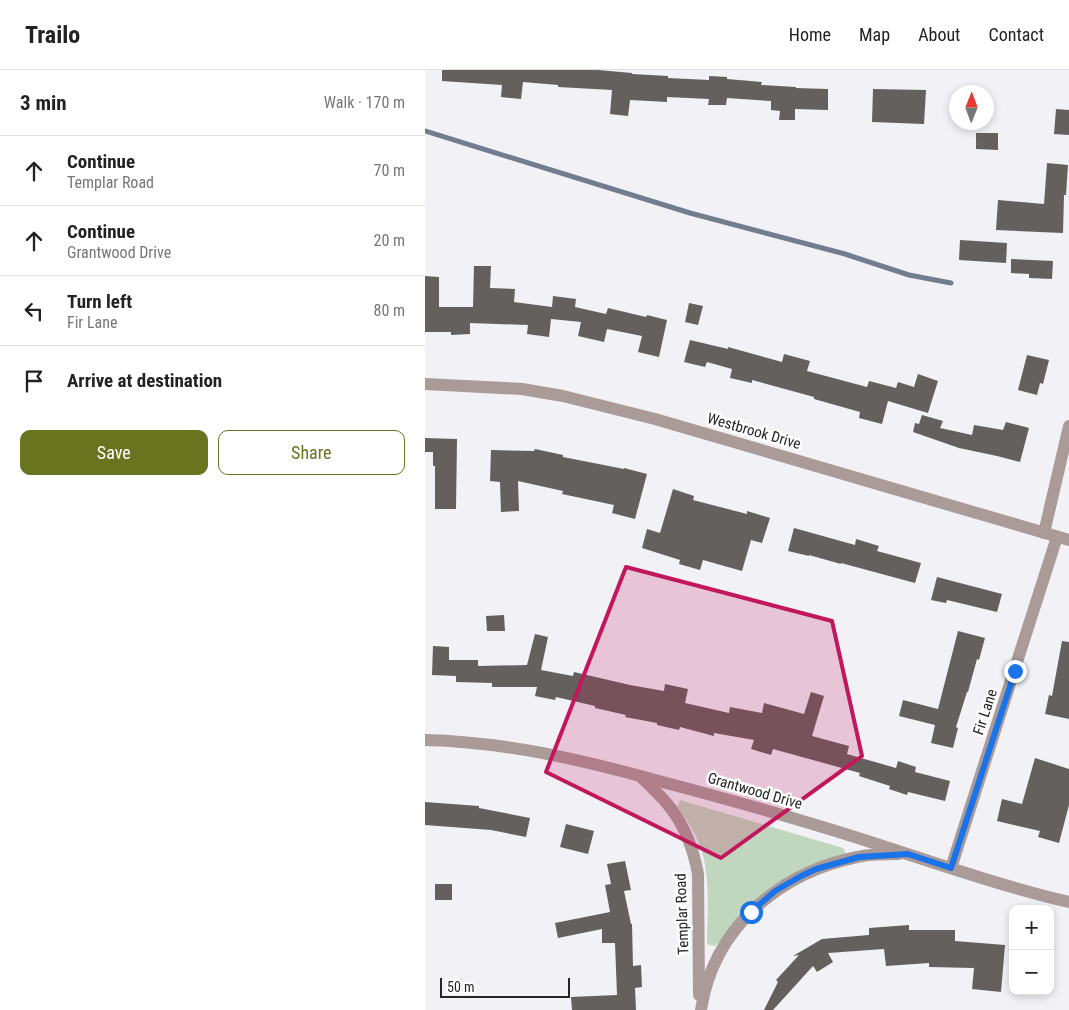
<!DOCTYPE html>
<html lang="en">
<head>
<meta charset="utf-8">
<style>
	body { margin:0; font-family:"Roboto Condensed",sans-serif; background:#f2f2f2; color:#222 }
	.controls { position:absolute; right:15px; bottom:15px; display:grid; overflow:hidden; border-radius:10px; box-shadow:0 2px 8px #0003 }
	.controls button { width:45px; height:45px; display:grid; place-items:center; padding:0; border:0; border-bottom:1px solid #e0e0e0; background:#fff; color:#222; font:25px sans-serif }
	.compass { position:absolute; left:524px; top:15px; width:45px; height:45px; border-radius:50%; background:#fff; box-shadow:0 2px 8px #0003; rotate:1deg }
	.scale { position:absolute; left:15px; bottom:12px; width:130px; box-sizing:border-box; padding-left:5px; border:2px solid #252527; border-top:0; font-size:14px; line-height:18px; white-space:nowrap; color:#252527; -webkit-text-stroke:4px #fff; paint-order:stroke }
	.stop { position:absolute; width:15px; height:15px; margin:-11px; border:4px solid #1a73e8; border-radius:50%; background:#fff }
	.stop.end { background:#1a73e8; border-color:#fff; box-shadow:0 1px 5px #0008 }
	.list { margin:0; padding:0; list-style:none }
	h2 { display:flex; justify-content:space-between; align-items:center; height:65px; margin:0; padding:0 20px; font-size:21px }
	h2 small { font-size:16px; font-weight:400; color:#767676 }
	.list li { display:grid; grid-template-columns:32px 1fr auto; gap:15px; align-items:center; box-sizing:border-box; height:70px; padding:0 20px; border-top:1px solid #e0e0e0 }
	.list b { display:block; font-size:19px; white-space:nowrap }
	.list p { margin:0; font-size:16px; white-space:nowrap; color:#767676 }
	.list em { font-size:16px; font-style:normal; color:#767676 }
	.actions { display:flex; gap:10px; padding:15px 20px }
	.actions a { flex:1; padding:11px 0; border:1px solid #69741f; border-radius:10px; text-align:center; font-size:18px; color:#69741f }
	.actions .main { background:#69741f; color:#fff }
	.icon { flex:none; width:28px; height:28px; fill:none; stroke:currentColor; stroke-width:2; stroke-linecap:round; stroke-linejoin:round }
	.map { position:relative; flex:none; width:644px; height:940px; overflow:hidden }
	header { display:flex; align-items:center; gap:30px; box-sizing:border-box; height:70px; padding:0 25px; background:#fff; border-bottom:1px solid #e0e0e0 }
	header strong { font-size:24px }
	nav { display:flex; gap:28px; margin-inline-start:auto; font-size:18px }
	main { display:flex }
	aside { flex:1; background:#fff }
	.map>svg:first-child { display:block }
</style>
</head>
<body>
<header>
<strong>Trailo</strong>
<nav><a>Home</a><a>Map</a><a>About</a><a>Contact</a></nav>
</header>
<main>
<aside>
<h2>3 min<small>Walk · 170 m</small></h2>
<ul class="list">
<li><svg class="icon" aria-label="ahead" viewBox="0 0 24 24"><path d="M12 20V5M6 11l6-6 6 6"/></svg><div><b>Continue</b><p>Templar Road</p></div><em>70 m</em></li>
<li><svg class="icon" aria-label="ahead" viewBox="0 0 24 24"><path d="M12 20V5M6 11l6-6 6 6"/></svg><div><b>Continue</b><p>Grantwood Drive</p></div><em>20 m</em></li>
<li><svg class="icon" aria-label="left" viewBox="0 0 24 24"><path d="M17 20v-9H6M10 6l-5 5 5 5"/></svg><div><b>Turn left</b><p>Fir Lane</p></div><em>80 m</em></li>
<li><svg class="icon" aria-label="arrive" viewBox="0 0 24 24"><path d="M6 21V4h12l-3 4 3 4H6"/></svg><div><b>Arrive at destination</b></div></li>
</ul>
<div class="actions"><a class="main">Save</a><a>Share</a></div>
</aside>
<div class="map">
<svg width="644" height="940" viewBox="0 0 644 940">
	<rect width="100%" height="100%" fill="#f1f1f6"/>
	<path fill="#c1d6be" d="M255,730L418,778L421,783L387,795L356,811L290,876L282,874C282,839 287,799 271,766C266,756 259,746 252,737Z"/>
	<g fill="none" stroke-linecap="round" stroke-linejoin="round">
		<path stroke="#727d8f" stroke-width="5" d="M0,61L265,143L420,184L484,205L526,213"/>
	</g>
	<g fill="#64605d">
		<path d="M17,0H173L207,3V4L243,6V8L284,10V6L302,7V9L337,12L336,15L371,17V18L403,19V40L370,39V50H354L355,41L346,40V31L302,28L301,35H283L284,29L242,27V32L205,30L203,46L185,44L187,20L133,17V15L98,12L96,29L76,27L77,15L17,11Z"/>
		<path d="M448,19L501,20L499,54L447,52Z"/>
		<path d="M631,39L644,40V65L629,64Z"/>
		<path d="M551,63H573V80L551,79Z"/>
		<path d="M622,93L643,95L641,125H639L638,163L571,160L573,130L619,134Z"/>
		<path d="M535,170L582,173L581,193L534,190Z"/>
		<path d="M586,189L628,191L627,209L604,208V204L586,203Z"/>
		<path d="M49,196H66L65,218L90,219L89,232L127,237L128,226L151,229L150,237L181,244L183,238L221,247L222,245L242,250L234,287L213,282L217,266L182,259L179,272L153,266L156,252L126,249L124,267L102,264L103,255L45,253V264L26,265V262H0V206L14,207V237H48Z"/>
		<path d="M264,233L278,236L273,255L260,252Z"/>
		<path d="M265,270L303,279V277L357,292L359,284L385,291L382,301L442,317L444,311L471,318L473,312L489,317L493,304L513,311L503,343L463,331L457,354L434,348L435,342L389,329V327L327,310V313L305,308L307,299L282,292L280,297L259,292Z"/>
		<path d="M602,285L624,290L618,314L615,313L612,325L593,320Z"/>
		<path d="M497,345L518,351L515,358L547,365L549,355L578,360L581,352L604,358L595,392L572,386L534,378L488,362L490,353L494,354Z"/>
		<path d="M0,368L32,369L31,439H10V396H8V382H0Z"/>
		<path d="M110,379L138,385V387L199,399V398L222,404L210,449L187,443L189,435L137,424L138,421L93,411L94,441L76,442L75,412L65,411L66,380L109,381Z"/>
		<path d="M248,419L269,426L268,430L322,444V441L345,448L337,473L326,470L317,501L278,490L275,500L254,494L255,490L217,478L222,459L235,463Z"/>
		<path d="M369,458L430,475L431,469L454,476L452,481L496,493L490,513L416,493V494L384,485V486L363,481Z"/>
		<path d="M512,507L577,524L572,542L522,530L521,533L506,530Z"/>
		<path d="M79,545L80,561H62L61,546Z"/>
		<path d="M533,561L560,568L554,590L552,589L543,622H542L531,657L533,658L528,678L506,673L510,655L474,646L478,630L513,639Z"/>
		<path d="M110,564L123,567L116,600L148,606L149,602L205,615L239,621L240,614L263,619L260,633L304,643L305,637L337,643L339,633L379,644L386,622L399,626L387,666L424,676L422,684L471,698L473,691L491,697L490,702L525,711L520,731L483,722L482,725L464,719L465,716L434,706L435,703L348,679L346,685L326,679L329,670L289,663V666L255,657L254,660L232,655V653L200,647L201,645L170,638V636L131,627L130,630L110,626L112,617H67V613L31,612V606L7,605L8,576L24,577V590H53V596L102,595Z"/>
		<path d="M637,571L644,572V649L620,644L624,625L627,626Z"/>
		<path d="M610,688L644,699V735L634,773L613,767L615,761L572,751L577,729L597,734Z"/>
		<path d="M0,732L54,736V738L105,748L101,767L66,760L0,755Z"/>
		<path d="M141,754L169,761L163,784L135,777Z"/>
		<path d="M200,791L206,820L199,821L206,854H207L208,896L216,895L217,917L210,918L211,940H147L146,927L192,925L190,873H177V859L133,868L130,853L185,842L180,815L186,814L182,794Z"/>
		<rect x="10" y="814" width="17" height="16"/>
		<path d="M484,855V860H530V871L580,875L576,922L547,919L549,898L504,897V893L461,896L459,879L403,883L408,892L392,902L388,896L348,940H339L353,912L351,910L374,885L368,886L397,869L444,865V858Z"/>
	</g>
	<g fill="none" stroke-linecap="round" stroke-linejoin="round">
		<g stroke="#aa9a98" stroke-width="12">
			<path d="M0,314L97,319L138,326L230,349L644,470"/>
			<path d="M619,463L644,356"/>
			<path d="M0,670C80,672 154,689 230,710C310,731 389,753 467,779C525,798 584,818 644,832"/>
			<path d="M215,706C226,717 238,727 247,740C261,759 269,782 273,804L274,925"/>
			<path d="M526,798L632,467"/>
			<path d="M276,940C288,858 354,803 432,787C445,784 460,784 474,784"/>
		</g>
	</g>
	<g fill="none" stroke-linecap="round" stroke-linejoin="round">
		<path stroke="#1a73e8" stroke-width="6" d="M326,842L350,821L376,806L391,799L434,787L483,784L526,798L590,601"/>
	</g>
	<path fill="#c2185b" fill-opacity="0.2" stroke="#c2185b" stroke-width="4" stroke-linejoin="round" d="M201,497L407,551L437,686L296,788L121,702Z"/>
	<g text-anchor="middle" dominant-baseline="central" stroke-width="5" stroke-linejoin="round" paint-order="stroke">
		<g font-size="15" fill="#252527" stroke="#fff">
			<text transform="translate(329 361) rotate(16)">Westbrook Drive</text>
			<text transform="translate(560 642) rotate(-72)">Fir Lane</text>
			<text transform="translate(330 721) rotate(16)">Grantwood Drive</text>
			<text transform="translate(257 844) rotate(-92)">Templar Road</text>
		</g>
	</g>
</svg>
<div class="controls">
<button>+</button>
<button>−</button>
</div>
<svg class="compass" viewBox="-18 -18 36 36"><path d="M0-13l5 13h-10z" fill="#e53935"/><path d="M0 13l5-13h-10z" fill="#767676"/></svg>
<div class="scale">50 m</div>
<div class="stop" style="left:326px;top:842px"></div>
<div class="stop end" style="left:590px;top:601px"></div>
</div>
</main>
</body>
</html>
